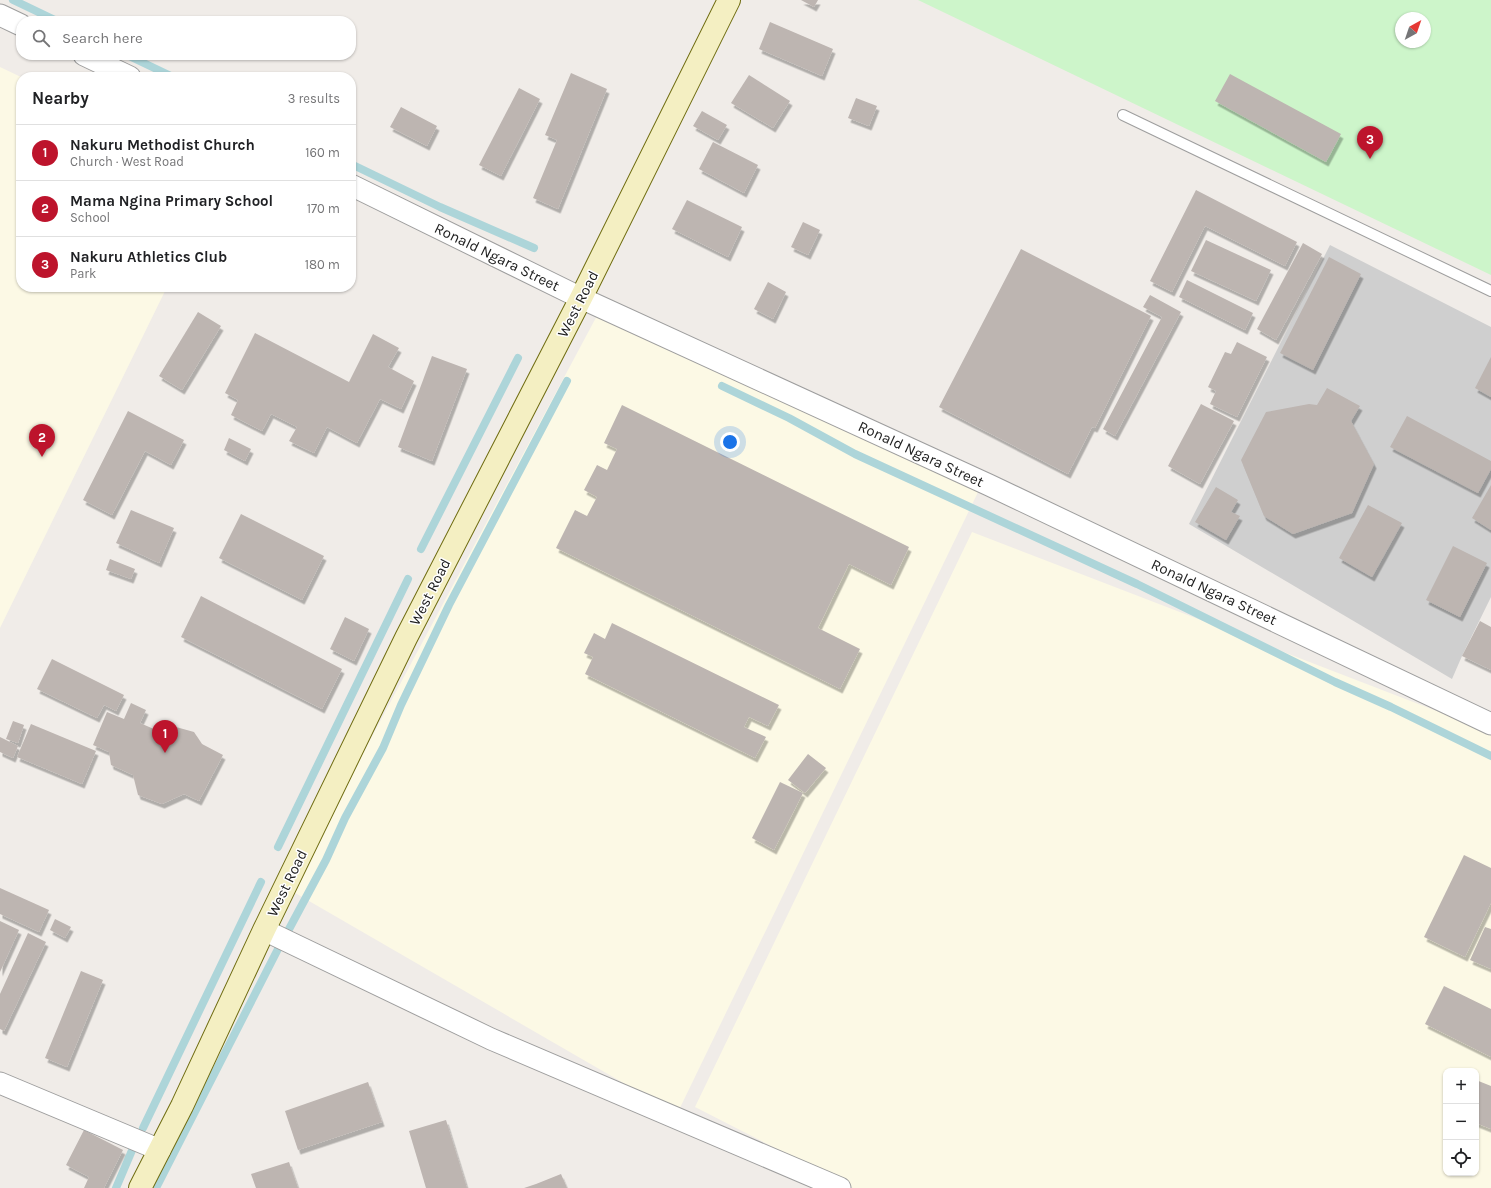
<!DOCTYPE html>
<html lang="en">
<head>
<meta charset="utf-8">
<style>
	body { margin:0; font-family:Karla,sans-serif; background:#f2f2f2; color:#202124 }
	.controls { position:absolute; right:12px; bottom:12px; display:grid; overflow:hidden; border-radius:8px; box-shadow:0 1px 3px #0004 }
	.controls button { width:36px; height:36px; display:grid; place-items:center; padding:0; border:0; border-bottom:1px solid #e0e0e0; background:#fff; color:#202124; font:20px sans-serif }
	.compass { position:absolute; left:1395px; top:12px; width:36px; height:36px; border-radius:50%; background:#fff; box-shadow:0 1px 3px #0004; rotate:40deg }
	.you { position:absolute; left:730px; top:442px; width:14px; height:14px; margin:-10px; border:3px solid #fff; border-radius:50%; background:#1a73e8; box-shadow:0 0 0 6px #1a73e833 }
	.badge { display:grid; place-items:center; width:26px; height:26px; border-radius:50%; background:#bd142c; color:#fff; font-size:13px; font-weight:700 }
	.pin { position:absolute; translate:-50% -33px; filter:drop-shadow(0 1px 2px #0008) }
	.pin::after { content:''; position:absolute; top:21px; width:14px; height:12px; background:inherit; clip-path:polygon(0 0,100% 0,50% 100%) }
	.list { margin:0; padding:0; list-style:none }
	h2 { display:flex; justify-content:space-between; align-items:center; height:52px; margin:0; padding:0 16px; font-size:17px }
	h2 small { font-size:13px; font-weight:400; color:#757577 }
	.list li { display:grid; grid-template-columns:26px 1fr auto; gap:12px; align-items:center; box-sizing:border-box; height:56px; padding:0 16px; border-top:1px solid #e0e0e0 }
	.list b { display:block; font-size:15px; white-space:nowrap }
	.list p { margin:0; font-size:13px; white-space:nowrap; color:#757577 }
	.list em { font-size:13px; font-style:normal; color:#757577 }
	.icon { flex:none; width:22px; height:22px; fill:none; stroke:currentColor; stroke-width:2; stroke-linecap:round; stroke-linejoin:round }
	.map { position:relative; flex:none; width:1491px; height:1188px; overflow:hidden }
	.search { position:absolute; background:#fff; box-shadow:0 1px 3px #0004; left:16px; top:16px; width:340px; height:44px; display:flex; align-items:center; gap:10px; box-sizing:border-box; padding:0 14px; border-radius:16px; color:#757577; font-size:15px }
	.panel { position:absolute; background:#fff; box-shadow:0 1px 3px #0004; left:16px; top:72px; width:340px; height:220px; border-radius:16px }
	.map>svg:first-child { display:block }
</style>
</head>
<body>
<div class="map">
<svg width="1491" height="1188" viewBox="0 0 1491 1188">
	<defs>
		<filter id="shadow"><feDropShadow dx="2.5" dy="4.5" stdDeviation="0" flood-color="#0004"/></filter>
	</defs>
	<rect width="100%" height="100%" fill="#f0ece8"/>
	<g fill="#fcf9e5" fill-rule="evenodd">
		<path d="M0,67L21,77V287H167L0,628Z"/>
		<path d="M599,312L980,488L677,1114L290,890Z"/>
		<path d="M972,532L1491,732V1188H853L695,1107ZM1446,1071H1476V1173H1446Z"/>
	</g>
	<path fill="#cfcfcf" d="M1330,245L1491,327V597L1462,656L1452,679L1189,524Z"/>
	<path fill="#cdf5ca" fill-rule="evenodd" d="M918,0H1491V275ZM1401,18H1425V42H1401Z"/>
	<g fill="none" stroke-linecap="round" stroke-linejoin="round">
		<g stroke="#add5d9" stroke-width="8">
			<path d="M13,0L57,21"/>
			<path d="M127,55L173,77"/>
			<path d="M351,164L440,207L534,248"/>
			<path d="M722,386L789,418L855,454L1137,584L1335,682L1391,707L1491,756"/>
			<path d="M421,549L518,358"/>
			<path d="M278,847L408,579"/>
			<path d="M288,931L326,860L345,818L383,748L401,705L449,605L567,381"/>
			<path d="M143,1128L261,882"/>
			<path d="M116,1188L133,1148"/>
			<path d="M156,1188L278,949"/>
		</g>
	</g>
	<g fill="#bdb5b1" filter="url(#shadow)">
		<path d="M801,0H818L814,7Z"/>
		<path d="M770,22L833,49L822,76L759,49Z"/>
		<path d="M571,73L607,89L558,209L533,198L557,140L545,135Z"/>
		<path d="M1230,74L1341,134L1326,162L1215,101Z"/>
		<path d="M749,75L790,101L773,128L731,103Z"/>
		<path d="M519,88L540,99L501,176L479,165Z"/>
		<path d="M856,98L877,106L869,126L848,118Z"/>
		<path d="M401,107L437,126L427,146L390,127Z"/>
		<path d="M702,111L727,125L718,140L693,126Z"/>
		<path d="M713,142L758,165L744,193L699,169Z"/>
		<path d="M1196,190L1297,242L1285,266L1205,226L1172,292L1150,281Z"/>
		<path d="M687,200L742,227L728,257L672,229Z"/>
		<path d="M803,222L820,230L808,255L791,247Z"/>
		<path d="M1206,240L1271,270L1256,301L1191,271Z"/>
		<path d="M1303,243L1322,254L1276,340L1257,329Z"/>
		<path d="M1021,249L1151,316L1095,428L1092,427L1068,474L939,407Z"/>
		<path d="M1329,257L1361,274L1313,370L1280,353Z"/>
		<path d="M1187,280L1253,313L1245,330L1179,297Z"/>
		<path d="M768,282L786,292L773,319L754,309Z"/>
		<path d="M1150,295L1181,312L1115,436L1103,429L1162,317L1143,307Z"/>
		<path d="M198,312L221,326L182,390L159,376Z"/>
		<path d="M255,333L349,382L373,334L399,348L388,367L414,381L401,409L380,399L357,443L327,427L314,453L289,441L297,427L271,414L262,431L231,415L238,400L225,393Z"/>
		<path d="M1237,342L1267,357L1237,417L1210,404L1216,391L1208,387L1225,352L1231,354Z"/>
		<path d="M432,356L467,369L432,461L398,447Z"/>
		<path d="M1491,357V397L1475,388Z"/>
		<path d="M1327,388L1360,406L1351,421L1374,464L1352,513L1293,534L1264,516L1241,460L1266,412L1309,404L1317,405Z"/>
		<path d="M1201,404L1234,421L1200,484L1168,466Z"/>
		<path d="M622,405L909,547L891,585L849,564L818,628L860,649L840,689L556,548L575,510L587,516L597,497L584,490L597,465L607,470L617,449L604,443Z"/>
		<path d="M128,411L184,440L171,465L145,451L112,515L83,500Z"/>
		<path d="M1407,416L1491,461V469L1478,493L1390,447Z"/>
		<path d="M229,438L251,449L245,461L224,450Z"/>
		<path d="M1491,485V530L1472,518Z"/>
		<path d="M1216,487L1238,500L1231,512L1240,516L1226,540L1195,522Z"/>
		<path d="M1368,505L1402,523L1372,577L1339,558Z"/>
		<path d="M131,510L174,528L159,563L116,543Z"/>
		<path d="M241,514L324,556L302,600L219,558Z"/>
		<path d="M1453,546L1487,563L1460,617L1426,600Z"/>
		<path d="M110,559L135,569L131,579L106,570Z"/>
		<path d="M201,596L342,669L322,709L181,637Z"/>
		<path d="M345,617L369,629L354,661L330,649Z"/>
		<path d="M1480,621L1491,627V670L1462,656Z"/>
		<path d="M612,623L779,705L768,726L749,717L744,727L766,737L755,758L585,674L593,657L584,653L594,633L605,639Z"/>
		<path d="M52,659L124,695L116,711L104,705L97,718L37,689Z"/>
		<path d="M131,703L146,710L140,723L163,733L176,727L194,732L202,744L223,755L199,801L184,794L162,804L138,795L133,775L111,765L109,752L93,745L107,712L124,719Z"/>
		<path d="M13,721L24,725L18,743L6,739Z"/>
		<path d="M31,724L96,751L82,784L17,757Z"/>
		<path d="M0,737L18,746L13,758L0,752Z"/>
		<path d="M808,754L826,768L805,793L788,780Z"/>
		<path d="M780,782L803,793L774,850L752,838Z"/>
		<path d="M1464,855L1491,868V903L1465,957L1424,937Z"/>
		<path d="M0,888L49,910L39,932L0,914Z"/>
		<path d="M55,919L71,927L65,938L50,930Z"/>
		<path d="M0,921L19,930L0,972Z"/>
		<path d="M1485,927L1491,929V969L1470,960Z"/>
		<path d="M28,933L46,942L4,1031L0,1029V994Z"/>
		<path d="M81,971L103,980L67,1067L45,1058Z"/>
		<path d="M1444,986L1491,1009V1057L1425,1024Z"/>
		<path d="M1476,1080L1491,1086V1129L1476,1123Z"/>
		<path d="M368,1082L382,1122L298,1150L285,1111Z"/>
		<path d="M446,1120L467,1188H426L409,1131Z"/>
		<path d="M84,1130L123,1150L104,1188H84L89,1177L66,1165Z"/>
		<path d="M289,1162L298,1188H256L251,1174Z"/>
		<path d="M561,1174L567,1188H524L536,1184Z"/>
	</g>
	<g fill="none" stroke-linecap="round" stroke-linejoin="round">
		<defs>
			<path id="lane" d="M1123,115L1491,291"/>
			<g id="street">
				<path d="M0,15L21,25"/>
				<path d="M84,55L130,77"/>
				<path d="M351,185L581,298L989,485L1491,724"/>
				<path d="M264,930L491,1039L840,1188"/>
				<path d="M0,1083L160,1150"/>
			</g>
			<path id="secondary" d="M140,1188L182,1106L264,930L406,638L581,298L729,0"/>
		</defs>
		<use href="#lane" stroke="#9e9e9e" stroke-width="12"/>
		<use href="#street" stroke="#9e9e9e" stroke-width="23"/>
		<use href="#secondary" stroke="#6f6c10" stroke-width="24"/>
		<use href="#lane" stroke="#fff" stroke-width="10"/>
		<use href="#street" stroke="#fff" stroke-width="21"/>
		<use href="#secondary" stroke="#f4efc2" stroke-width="22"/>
	</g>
	<g text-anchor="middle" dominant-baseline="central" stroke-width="3" stroke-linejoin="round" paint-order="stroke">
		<g font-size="15" fill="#212121" stroke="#fff">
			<text transform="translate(497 257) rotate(26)">Ronald Ngara Street</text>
			<text transform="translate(578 304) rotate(-63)">West Road</text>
			<text transform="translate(921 454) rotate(25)">Ronald Ngara Street</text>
			<text transform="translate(430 592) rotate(-63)">West Road</text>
			<text transform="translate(1214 592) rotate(25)">Ronald Ngara Street</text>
			<text transform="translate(287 883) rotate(-64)">West Road</text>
		</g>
	</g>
</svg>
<div class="controls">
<button>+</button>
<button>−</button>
<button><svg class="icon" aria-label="locate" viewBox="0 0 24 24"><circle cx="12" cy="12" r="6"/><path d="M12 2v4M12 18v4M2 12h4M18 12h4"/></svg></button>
</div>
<svg class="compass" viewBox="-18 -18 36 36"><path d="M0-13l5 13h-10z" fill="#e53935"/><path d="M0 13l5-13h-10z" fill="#757577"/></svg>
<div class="you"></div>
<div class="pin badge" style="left:165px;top:753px">1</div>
<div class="pin badge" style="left:42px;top:457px">2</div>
<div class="pin badge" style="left:1370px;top:159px">3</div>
<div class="search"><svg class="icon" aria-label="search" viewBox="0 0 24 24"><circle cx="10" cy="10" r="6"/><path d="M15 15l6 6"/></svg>Search here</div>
<section class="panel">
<h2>Nearby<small>3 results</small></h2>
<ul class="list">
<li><span class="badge">1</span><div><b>Nakuru Methodist Church</b><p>Church · West Road</p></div><em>160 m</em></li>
<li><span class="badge">2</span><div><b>Mama Ngina Primary School</b><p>School</p></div><em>170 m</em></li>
<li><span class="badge">3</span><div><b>Nakuru Athletics Club</b><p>Park</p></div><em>180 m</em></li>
</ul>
</section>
</div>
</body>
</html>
